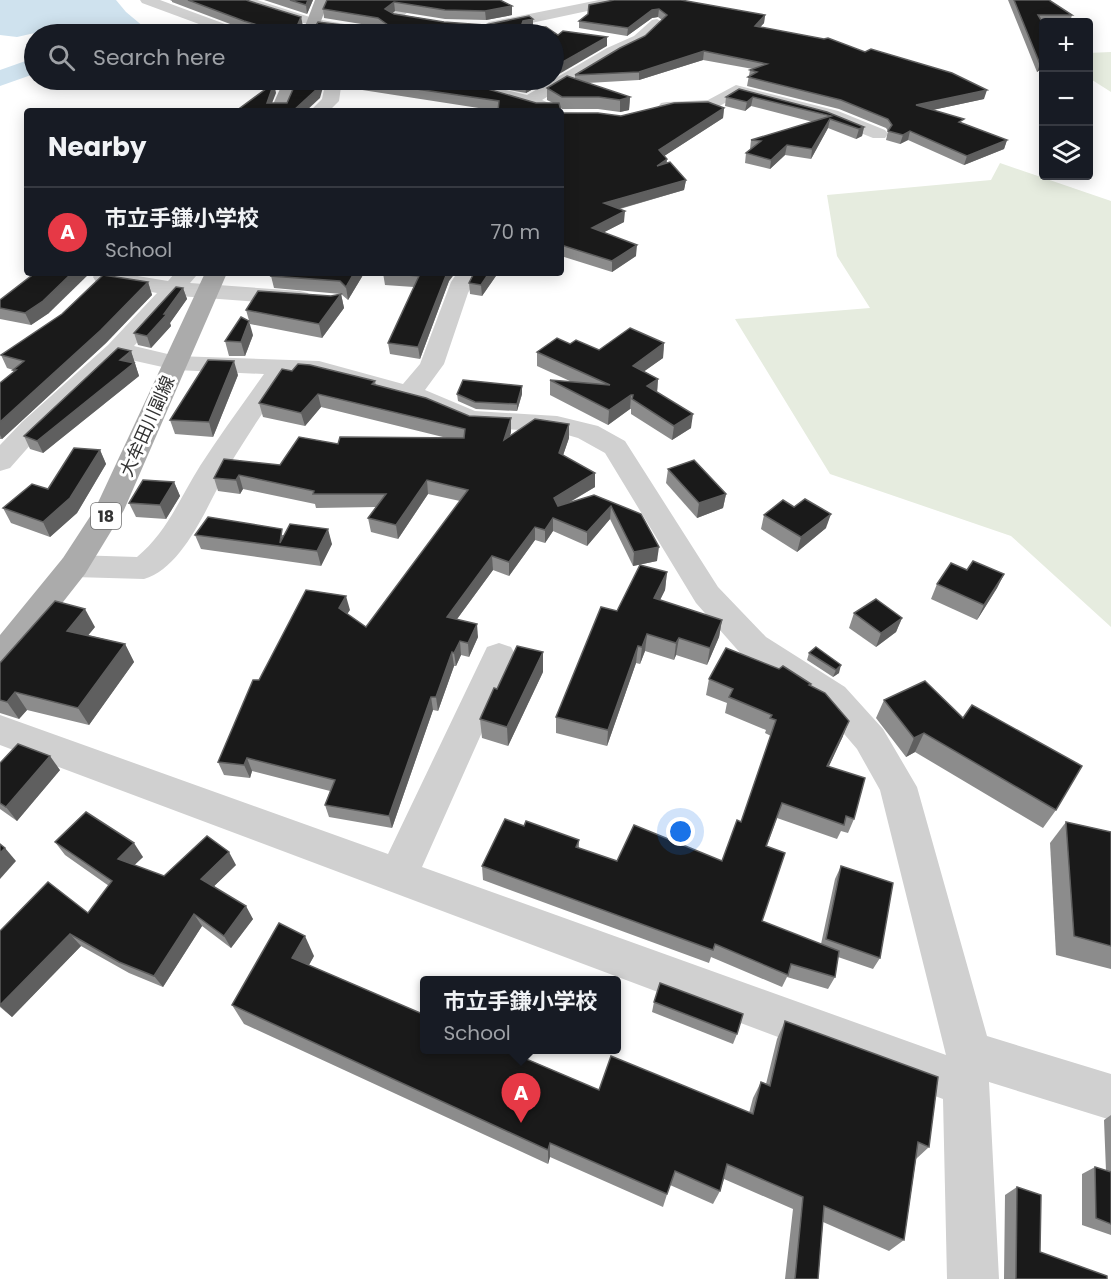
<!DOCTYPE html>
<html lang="en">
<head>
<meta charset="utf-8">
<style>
	body { margin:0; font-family:Poppins,"Noto Sans JP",sans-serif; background:#242831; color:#f1f3f6 }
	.controls { position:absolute; right:18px; top:18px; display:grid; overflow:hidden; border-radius:6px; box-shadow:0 3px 15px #0003 }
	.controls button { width:54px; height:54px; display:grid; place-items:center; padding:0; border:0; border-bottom:2px solid #363941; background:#171b24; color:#f1f3f6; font:30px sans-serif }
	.you { position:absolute; left:681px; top:832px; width:21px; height:21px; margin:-15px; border:4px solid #fff; border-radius:50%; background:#1a73e8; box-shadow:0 0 0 9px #1a73e833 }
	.badge { display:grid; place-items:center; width:39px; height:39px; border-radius:50%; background:#e63946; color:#fff; font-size:20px; font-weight:700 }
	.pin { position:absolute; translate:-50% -50px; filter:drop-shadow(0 2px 3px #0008) }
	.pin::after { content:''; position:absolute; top:32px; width:21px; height:18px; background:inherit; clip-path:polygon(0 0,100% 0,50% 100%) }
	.popup { position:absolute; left:420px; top:976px; width:201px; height:78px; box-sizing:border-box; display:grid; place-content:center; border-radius:6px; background:#171b24; filter:drop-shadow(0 2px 4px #0005); font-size:20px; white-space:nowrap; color:#9ea1a6 }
	.popup b { font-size:22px; color:#f1f3f6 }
	.popup::after { content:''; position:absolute; left:50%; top:100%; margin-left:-12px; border:12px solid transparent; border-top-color:#171b24 }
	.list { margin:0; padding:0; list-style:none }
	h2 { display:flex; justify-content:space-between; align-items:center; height:78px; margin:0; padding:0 24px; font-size:26px }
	h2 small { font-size:20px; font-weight:400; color:#9ea1a6 }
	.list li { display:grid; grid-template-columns:39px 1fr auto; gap:18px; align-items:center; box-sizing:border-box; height:90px; padding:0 24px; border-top:2px solid #363941 }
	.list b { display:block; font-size:22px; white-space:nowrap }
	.list p { margin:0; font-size:20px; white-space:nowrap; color:#9ea1a6 }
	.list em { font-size:20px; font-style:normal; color:#9ea1a6 }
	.icon { flex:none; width:33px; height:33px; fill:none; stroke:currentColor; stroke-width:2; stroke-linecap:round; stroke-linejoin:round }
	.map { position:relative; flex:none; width:1111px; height:1279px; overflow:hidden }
	.search { position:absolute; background:#171b24; box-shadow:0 3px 15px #0003; left:24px; top:24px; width:540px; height:66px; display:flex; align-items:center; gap:15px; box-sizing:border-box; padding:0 21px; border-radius:33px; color:#9ea1a6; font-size:22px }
	.panel { position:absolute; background:#171b24; box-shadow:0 3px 15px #0003; left:24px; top:108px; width:540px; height:168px; border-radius:6px }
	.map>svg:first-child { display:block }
</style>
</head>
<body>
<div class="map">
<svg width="1111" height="1279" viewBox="0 0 1111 1279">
	<rect width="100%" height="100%" fill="#fff"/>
	<g fill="#e6ecdf">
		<path d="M1111,52V92L1089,78L1088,53Z"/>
		<path d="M1000,163L1111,201V627L1011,536L830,474L735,319L870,308L837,256L827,195L991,180Z"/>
	</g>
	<g fill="#cfe2ee">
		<path d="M0,0H116L126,12L144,27L135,34H89L87,28L48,30L17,37L0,35Z"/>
		<path d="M34,58V74L0,86V70Z"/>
	</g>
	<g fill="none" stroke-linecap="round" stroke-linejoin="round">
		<g fill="#d0d0d0" fill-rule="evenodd">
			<path d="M140,0H160L244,31L247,34H226L142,3Z"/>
			<path d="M235,0H257L316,19L368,28L390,14L404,0H419L400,20L384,31L386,34C333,34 287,19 237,3Z"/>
			<path d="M599,0H627L620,4L489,32L481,27L489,22Z"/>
			<path d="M657,19L664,23L644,42L619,54L586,76L565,86L542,100L558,107L561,111H537L523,105L482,94L425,90L391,84L389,80C434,75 483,84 527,95L607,48L634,36L652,20Z"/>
			<path d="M326,80H342L339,101L329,111H310L322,99Z"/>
			<path d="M736,85L838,111L885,130L888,134L885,138H873L826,119L738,96L712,110L667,112L661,111L658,107L661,103L667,102L708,100Z"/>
			<path d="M96,273H119L168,281L175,273H194L196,276L190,283L300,291L308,293L311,298L308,303L300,305L179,296L134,346L176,356L319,361L403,384L420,364L451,282L457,273H479L468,293L444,364L425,390L475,411L557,416L598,426L625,441L718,587L766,637L845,687L883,729L917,787L987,1036L1111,1074V1120L989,1082L999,1279H947L943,1099L0,745V715L388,854L487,647L499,643L511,647L516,656L422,867L946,1055L880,790L857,749L821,707L742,655L696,603L605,453L578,438L557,432L471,427L400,398L318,376L288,375C270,402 252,428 235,456C212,492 188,566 144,579L74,577L63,574L59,566L63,558L74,555L137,557C167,532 180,498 200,466C220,435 242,405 264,374L176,370L122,358L40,434L10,468L0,471V445L22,422L108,345L157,293L96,282L93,277Z"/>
		</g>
		<g fill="#ababab" fill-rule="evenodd">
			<path d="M315,0H329L316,34H302Z"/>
			<path d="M284,80H300L288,111H270Z"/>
			<path d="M205,273H227L124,510L85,574L12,667L0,671V635L63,558L95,509Z"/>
		</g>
	</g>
	<g fill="#8c8c8c">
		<path d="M170,0H246L301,17L302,27L367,28L380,27L324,18L323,9L327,0L512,6V15L486,20L445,19L395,11L392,13L444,22L485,25L533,19V27L558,35L607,46L554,34H261L246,30L172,2V1Z"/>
		<path d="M264,0H313L307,14Z"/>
		<path d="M1008,0H1049L1072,15L1070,22L1042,23L1044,25V67L1037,72Z"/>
		<path d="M589,5L765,15L764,23L760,27L984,99L932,110L962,123L1007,140L1004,149L964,165L908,140L900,144L886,140L888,131L886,128L839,109L747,86L750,70L753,69L703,60L639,80L588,83L630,97L629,110L620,112L598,109H562L560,107L498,111L343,87L342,80H409L536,103H553L547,100V88L575,78V75L645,36L662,20L658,17L652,18L627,36L579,28V21L588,14Z"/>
		<path d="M453,80H549L526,93Z"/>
		<path d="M739,89L864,127L862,136L856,139L828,128L811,159L785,155L770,169L745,163L746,153L751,149H750L751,140L813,122L751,106L745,111L725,106L726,97Z"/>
		<path d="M724,108L723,118L664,156L667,163L686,180L684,190L620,209L624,222L604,232L636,256L612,272L561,256V113L621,116Z"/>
		<path d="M383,273H455L449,281L420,359L390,354L388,343L414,287L385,285Z"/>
		<path d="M498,273L482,296L470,294L469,283Z"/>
		<path d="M363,275L348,300L341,294L344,308L322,338L250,324L246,310L331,296L341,294L274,288L271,276Z"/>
		<path d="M148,282L152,295L106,343L2,439H0V383L14,372L13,370L7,368L1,355Z"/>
		<path d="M183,288L187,299L170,323L171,326L151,348L138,345L134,333Z"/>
		<path d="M0,300L49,313L31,325L0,319Z"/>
		<path d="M253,335L245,356H229L225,341Z"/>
		<path d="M664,343L663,358L644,371L658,379L657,392L691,428L672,440L631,414V409H630L608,425L550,395V380L572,382L537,366V352L570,344L599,350Z"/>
		<path d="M131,351L139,376L43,453L30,449L24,436Z"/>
		<path d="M292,371L375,381L376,385L511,432L510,436L569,424V438L563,455L595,487L567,504L594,495L641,514L657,561L633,566L610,519L587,546L553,531L545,543L535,540L509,576L493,570L457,619L478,637L469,657L461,655L456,666H454L438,711L433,710L392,828L329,817L325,805L330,791L252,771L250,778L224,775L218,762L259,680L350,610L347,614L366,627L460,501L428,494L398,539L371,532L368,518L376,507L316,508L315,504L243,489L240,494L218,491L214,478L280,465L338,444L447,438L321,407L305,426L263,417L259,403Z"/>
		<path d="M238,375L213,437L175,434L170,420Z"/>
		<path d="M522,386V394L517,411L476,409L458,401L457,394Z"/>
		<path d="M100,450L106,464L77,513L50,537L11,523L3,508L48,489Z"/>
		<path d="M668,469L726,494L723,508L697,518L666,483Z"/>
		<path d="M174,482L180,496L166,519L136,517L129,503Z"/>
		<path d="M764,515L826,528L797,552L761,529Z"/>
		<path d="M195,535H284L332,544L321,566L201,549Z"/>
		<path d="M967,570L1004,574L997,588L977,620L931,599L937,584Z"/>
		<path d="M667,572L665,590L660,600L722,620L719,637L707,665L676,655L674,660L645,651L640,664L636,663L607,746L556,733V717L617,611Z"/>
		<path d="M854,613L902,618L896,632L876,647L849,628Z"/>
		<path d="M95,627L88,635L125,644L134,662L89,725L27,710L19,719L0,713V663Z"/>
		<path d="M816,647L839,673L833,677L807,660L809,653Z"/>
		<path d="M543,672L508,746L482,738L480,719L497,689Z"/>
		<path d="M709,679L811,684L810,686L843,736L829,766L854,819L848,833L841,831L837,839L777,818L767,846L762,921L821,944L835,879L841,866L880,958L873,969L838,957L835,977L828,989L787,977L782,987L711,957L709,963L483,880L482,866L524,826L579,840V848L617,861H722L741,822L771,736L765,733L766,730L725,713L727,703L706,695Z"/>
		<path d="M884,700L1056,810L1043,828L915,752L906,757L876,718Z"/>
		<path d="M0,763L60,770L17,821L0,809Z"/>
		<path d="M1066,822L1111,832V969L1056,955L1050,843Z"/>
		<path d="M55,842L143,857L134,865L164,876L236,865L214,886L253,919L231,948L202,926L163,987L129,973L81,946L12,1017L0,1007V931L88,913L109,886L65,855Z"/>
		<path d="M314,956L309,965L599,1090L749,1113L753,1098L761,1082L766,1084L777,1039L785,1021L929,1147L916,1159L904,1240L889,1251L823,1222L818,1279H785L793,1209L724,1179L720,1191L713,1204L670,1185L663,1207L550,1157L548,1164L244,1024L232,1005Z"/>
		<path d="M654,1002L737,1034L733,1044L652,1012Z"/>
		<path d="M1111,1115V1235L1082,1225V1174L1095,1167L1106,1171L1104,1120Z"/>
		<path d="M1017,1187L1040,1252L1107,1279H1004L1005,1195Z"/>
	</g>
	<g fill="#5f5f5f">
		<path d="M308,0H313L307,14L306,5Z"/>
		<path d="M394,2L395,11L386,18L385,9Z"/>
		<path d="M512,6V15L486,20L485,11Z"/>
		<path d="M659,9L658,17L652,18L627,36L628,28L652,10Z"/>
		<path d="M765,15L764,23L754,34L755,26Z"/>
		<path d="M301,17L303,26L300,33L298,24Z"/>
		<path d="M533,19V28L521,27L523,21Z"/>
		<path d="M607,37V46L554,77V67Z"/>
		<path d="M704,51L703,60L639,80V72Z"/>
		<path d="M1044,61V67L1037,72L1040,64Z"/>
		<path d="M321,80H325L320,98L306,111H293Z"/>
		<path d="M532,80H549L526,93L525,83Z"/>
		<path d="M274,83L276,93L269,111L267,103Z"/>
		<path d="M987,90L984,99L914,114L916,105Z"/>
		<path d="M630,97L629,110L620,112V100Z"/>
		<path d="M753,97L751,106L745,111L747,102Z"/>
		<path d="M724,108L723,118L658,160L659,150Z"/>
		<path d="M830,119L828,128L811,159L812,149Z"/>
		<path d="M864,127L862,136L856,139L859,129Z"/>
		<path d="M910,131L908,140L900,144L903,135Z"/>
		<path d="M1007,140L1004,149L964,165L967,156Z"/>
		<path d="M787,145L785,155L770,169L771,160Z"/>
		<path d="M667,159L666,169L657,166Z"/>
		<path d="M686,180L684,190L604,213V203Z"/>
		<path d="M625,211L624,222L591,239L592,228Z"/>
		<path d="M637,245L636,256L612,272V261Z"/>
		<path d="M72,273H90L49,313L31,325L25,313Z"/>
		<path d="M354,273H362L363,275L348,300L346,287Z"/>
		<path d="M447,273H455L449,281L420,359L418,347Z"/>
		<path d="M489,273H498L482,296L481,285Z"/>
		<path d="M148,282L152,295L106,343L2,439L0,435V422Z"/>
		<path d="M183,288L187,299L170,323L171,326L151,348L147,336Z"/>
		<path d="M341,294L344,308L322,338L319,324Z"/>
		<path d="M249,321L253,335L245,356L241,342Z"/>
		<path d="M664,343L663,358L632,380L633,366Z"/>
		<path d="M131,351L139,376L43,453L37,441Z"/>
		<path d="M234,361L238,375L213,437L209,422Z"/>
		<path d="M658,379L657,393L647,386Z"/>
		<path d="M522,386V394L517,411V404Z"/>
		<path d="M318,394L321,407L305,426L301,413Z"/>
		<path d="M631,395L630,409L608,425L609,410Z"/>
		<path d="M693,414L691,428L672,440L674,426Z"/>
		<path d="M511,418V432L505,454L504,440Z"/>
		<path d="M569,424V438L559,467V453Z"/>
		<path d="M100,450L106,464L77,513L50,537L43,522Z"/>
		<path d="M595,473V487L554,511V498Z"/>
		<path d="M239,475L243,489L240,494L236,480Z"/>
		<path d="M427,480L428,494L398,539L396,525Z"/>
		<path d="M174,482L180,496L166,519L160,505Z"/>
		<path d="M726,494L723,508L697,518L699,503Z"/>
		<path d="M611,506L610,519L587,546V532Z"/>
		<path d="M831,514L826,528L797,552L801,537Z"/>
		<path d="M553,518V531L545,543V530Z"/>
		<path d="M535,527V540L509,576V562Z"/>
		<path d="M328,529L332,544L321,566L317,551Z"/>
		<path d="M659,547L657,561L633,566L634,552Z"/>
		<path d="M492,556L493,570L449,630L447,617Z"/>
		<path d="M667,572L665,590L652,616L654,598Z"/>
		<path d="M1004,574L997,588L977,620L984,605Z"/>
		<path d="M346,596L350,610L342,621L339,608Z"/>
		<path d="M85,609L95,627L77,649L67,631Z"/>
		<path d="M902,618L896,632L876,647L881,633Z"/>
		<path d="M722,620L719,637L707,665L710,648Z"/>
		<path d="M477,624L478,637L469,657L468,643Z"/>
		<path d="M647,634L645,651L640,664L642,647Z"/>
		<path d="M679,638L676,655L674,660L676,643Z"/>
		<path d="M460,641L461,655L456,666L454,653Z"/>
		<path d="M125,644L134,662L89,725L78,708Z"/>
		<path d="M638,646L636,663L607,746L608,730Z"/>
		<path d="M452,652L454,666L438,711L436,697Z"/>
		<path d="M543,652V672L508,746L507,727Z"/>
		<path d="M841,665L839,673L833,677L836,670Z"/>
		<path d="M15,692L27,710L19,719L7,702Z"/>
		<path d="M431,697L433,710L392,828L389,816Z"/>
		<path d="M849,721L843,736L822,781L827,766Z"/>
		<path d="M924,733L915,752L906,757L914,738Z"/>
		<path d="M50,756L60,770L17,821L6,807Z"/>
		<path d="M247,758L252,771L250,778L244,765Z"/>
		<path d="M134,843L143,857L127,872L118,859Z"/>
		<path d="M5,848L16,861L0,879V853Z"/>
		<path d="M229,852L236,865L208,892L201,879Z"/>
		<path d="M246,906L253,919L231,948L224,936Z"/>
		<path d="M194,914L202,926L163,987L154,976Z"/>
		<path d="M70,934L81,946L12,1017L0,1006V1005Z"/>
		<path d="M305,936L314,956L302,977L292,958Z"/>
		<path d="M550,1143V1157L548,1164V1150Z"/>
	</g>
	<g fill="#1a1a1a" stroke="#5f5f5f" stroke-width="1.5">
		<path d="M188,0H246L301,17L298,24L300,27H315L318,22L367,28L386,27L388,25L378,18L323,9L327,0H500L512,6L485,11L445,10L394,2L385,9L394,14L444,22L485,25L529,16L533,19L523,21L521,27H546L558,35L563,31L607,37L554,67V34H293L281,32L244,21Z"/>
		<path d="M290,0H308L306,5Z"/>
		<path d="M614,0H681L765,15L755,26L824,39L828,38L865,52L871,49L952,73L987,90L916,105L964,119L959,122L1007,140L967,156L910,131L903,135L888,131L892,125L888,119L841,100L748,77L757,72L750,70L767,64L704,51L639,72L575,75L620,48L645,36L667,15L659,9L652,10L628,28L579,21L588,14L589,5Z"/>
		<path d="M1014,0H1049L1072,15H1038L1044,25V61L1040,64Z"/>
		<path d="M567,76L630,97L620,100L599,97H562L547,88Z"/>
		<path d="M297,80H321L318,88L293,111H236L274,83L267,103H287Z"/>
		<path d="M354,80H409L424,83L481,87L536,103H559L561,111H498L499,101Z"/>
		<path d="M506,80H532L525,83Z"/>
		<path d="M739,89L827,112L864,127L859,129L830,119L812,149L787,145L771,160L746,153L761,141L751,140L831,116L753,97L747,102L726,97Z"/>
		<path d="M708,102L724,108L659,150L667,159L657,166L670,162L686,180L604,203L625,211L592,228L637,245L612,261L561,245V113H598L621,116L674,103Z"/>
		<path d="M35,273H72L43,301L25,313L0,308V300Z"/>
		<path d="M273,273H354L346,287L340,281L271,276Z"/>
		<path d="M383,273H447L418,347L388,343L419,276Z"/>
		<path d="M474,273H489L481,285L469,283Z"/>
		<path d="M103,275L148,282L101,330L0,422V383L16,370H13L24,361L1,355L62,314Z"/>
		<path d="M176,287L183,288L164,314H167L147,336L134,333Z"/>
		<path d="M258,291L331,296L341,294L319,324L246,310Z"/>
		<path d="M241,317L249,321L241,342L225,341Z"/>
		<path d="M630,328L664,343L633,366L658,379L647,386L693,414L674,426L632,399L633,395H631L609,410L550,380L610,385L537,352L557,338L570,344L576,340L599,350Z"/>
		<path d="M118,348L131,351L120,360L134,363L37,441L24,436Z"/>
		<path d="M208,360L234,361L209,422L170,420Z"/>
		<path d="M298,364L310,365L375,381L372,384L426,398L469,416L511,418L504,440L535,419L569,424L559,453L595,473L554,498L558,506L594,495L641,514L659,547L634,552L611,506L587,532L553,518L545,530L535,527L509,562L492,556L447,617L477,624L468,643L460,641L454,653L452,652L436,697H431L389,816L325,805L335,780L247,758L244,765L218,762L253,680H259L306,590L346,596L339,608L366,627L468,490L427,480L396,525L368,518L386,494H313L314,491L239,475L236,480L214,478L224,459L280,465L299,437L338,444L340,437L464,438L465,429L318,394L301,413L259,403L282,369L292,371Z"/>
		<path d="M463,380L522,386L517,404L475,402L457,394Z"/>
		<path d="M74,448L100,450L70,498L43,522L3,508L32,484L48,489Z"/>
		<path d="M694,460L726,494L699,503L668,469Z"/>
		<path d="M143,480L174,482L160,505L129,503Z"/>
		<path d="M805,499L831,514L801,537L764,515L783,500L794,507Z"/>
		<path d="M208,517L282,529L280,543L290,524L328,529L317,551L195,535Z"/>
		<path d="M973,561L1004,574L984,605L937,584L951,563L967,570Z"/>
		<path d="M640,565L667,572L654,598L722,620L710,648L679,638L676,643L647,634L642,647L638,646L608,730L556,717L601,607L617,611Z"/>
		<path d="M876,599L902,618L881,633L854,613Z"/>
		<path d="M55,601L85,609L67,631L125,644L78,708L15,692L7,702L0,700V663Z"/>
		<path d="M517,646L543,652L507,727L480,719L494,688L497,689Z"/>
		<path d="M816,647L841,665L836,670L809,653Z"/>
		<path d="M726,648L779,669L783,666L811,684L809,685L825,693L849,721L827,766L865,778L854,819L846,816L844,825L782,803L766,846L785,853L762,921L839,951L835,977L791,964L788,975L715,944L713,950L482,866L505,819L524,826L526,821L579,840L576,847L617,861L634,825L722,861L737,820L741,822L776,720L770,718L772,715L729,697L733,689L709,679Z"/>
		<path d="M925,681L963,718L972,705L1082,766L1056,810L924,733L914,738L884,700Z"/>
		<path d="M18,744L50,756L6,807L0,803V763Z"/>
		<path d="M86,812L134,843L118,859L164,876L207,836L229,852L201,879L246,906L224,936L194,914L154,976L119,962L70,934L0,1005V931L48,882L88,913L112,881L55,842Z"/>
		<path d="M1066,822L1111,832V946L1074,936Z"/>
		<path d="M0,844L5,848L0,853Z"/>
		<path d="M841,866L893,883L880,958L826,939Z"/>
		<path d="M279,923L305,936L292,958L425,1015V1050H505L599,1090L611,1056L753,1114L761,1082L770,1086L785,1021L938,1077L929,1147L918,1142L904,1240L824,1206L818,1279H795L803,1197L727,1164L720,1191L675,1171L667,1194L550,1143L548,1150L232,1005Z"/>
		<path d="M660,983L743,1014L737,1034L654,1002Z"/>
		<path d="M1095,1167L1111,1172V1224L1096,1218Z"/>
		<path d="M1017,1187L1041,1195L1040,1252L1107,1276V1279H1016Z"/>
	</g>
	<g text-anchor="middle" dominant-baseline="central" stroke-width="6" stroke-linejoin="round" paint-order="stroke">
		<rect fill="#fff" stroke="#707070" stroke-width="1.5" x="91" y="503" width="30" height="26" rx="4.5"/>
		<g font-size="16" font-weight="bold" fill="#333">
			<text x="106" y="516">18</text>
		</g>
		<g font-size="18" fill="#333" stroke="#fff">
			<text transform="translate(147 426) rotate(-66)">大牟田川副線</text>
		</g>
	</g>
</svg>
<div class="controls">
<button>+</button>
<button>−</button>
<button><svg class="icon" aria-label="layers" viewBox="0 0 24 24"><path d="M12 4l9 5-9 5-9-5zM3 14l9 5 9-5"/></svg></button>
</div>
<div class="you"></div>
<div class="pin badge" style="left:521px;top:1123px">A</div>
<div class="popup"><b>市立手鎌小学校</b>School</div>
<div class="search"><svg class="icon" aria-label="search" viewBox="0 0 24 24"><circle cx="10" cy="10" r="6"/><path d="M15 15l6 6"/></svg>Search here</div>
<section class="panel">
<h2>Nearby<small></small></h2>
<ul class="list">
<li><span class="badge">A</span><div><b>市立手鎌小学校</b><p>School</p></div><em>70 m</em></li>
</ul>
</section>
</div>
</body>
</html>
